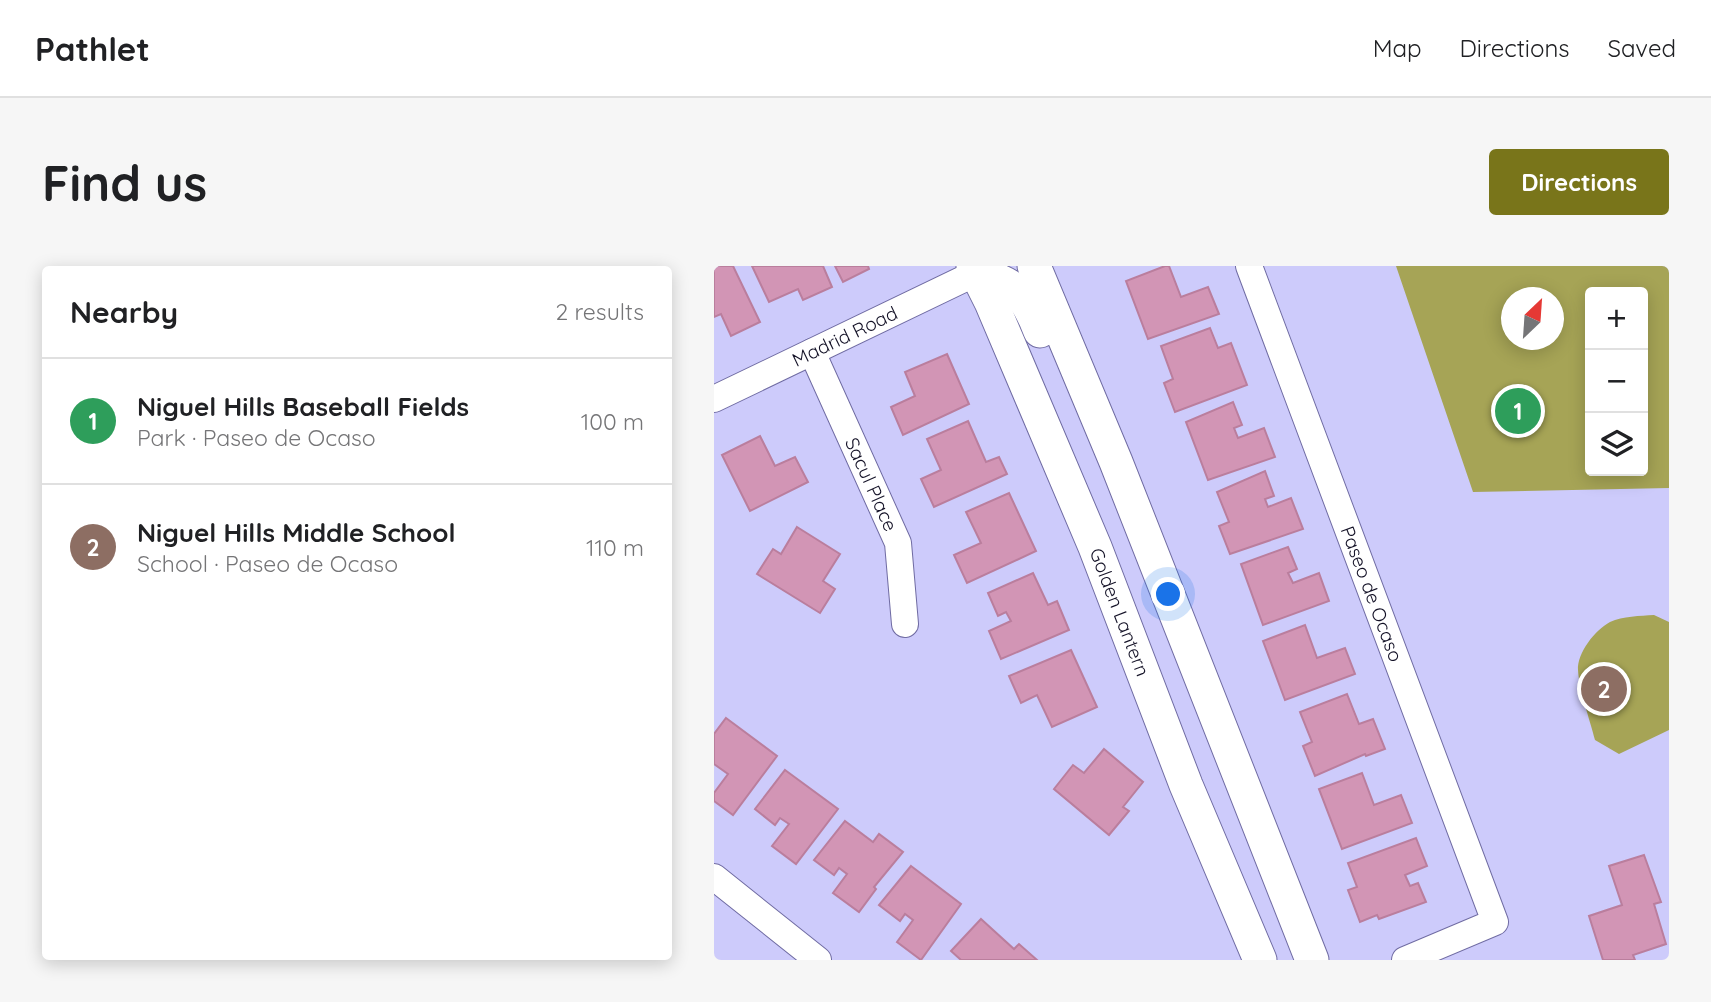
<!DOCTYPE html>
<html lang="en">
<head>
<meta charset="utf-8">
<style>
	body { margin:0; font-family:Quicksand,sans-serif; background:#f6f6f6; color:#202124 }
	.controls { position:absolute; right:21px; top:21px; display:grid; overflow:hidden; border-radius:7px; box-shadow:0 4px 18px #0003 }
	.controls button { width:63px; height:63px; display:grid; place-items:center; padding:0; border:0; border-bottom:2px solid #e0e0e0; background:#fff; color:#202124; font:35px sans-serif }
	.compass { position:absolute; left:787px; top:21px; width:63px; height:63px; border-radius:50%; background:#fff; box-shadow:0 4px 18px #0003; rotate:25deg }
	.you { position:absolute; left:455px; top:329px; width:24px; height:24px; margin:-18px; border:5px solid #fff; border-radius:50%; background:#1a73e8; box-shadow:0 0 0 10px #1a73e833 }
	.badge { display:grid; place-items:center; width:46px; height:46px; border-radius:50%; background:#79751a; color:#fff; font-size:23px; font-weight:700 }
	.pin { position:absolute; translate:-50% -50%; border:4px solid #fff; box-shadow:0 2px 7px #0006 }
	.list { margin:0; padding:0; list-style:none }
	h2 { display:flex; justify-content:space-between; align-items:center; height:91px; margin:0; padding:0 28px; font-size:30px }
	h2 small { font-size:23px; font-weight:400; color:#757577 }
	.list li { display:grid; grid-template-columns:46px 1fr auto; gap:21px; align-items:center; box-sizing:border-box; height:126px; padding:0 28px; border-top:2px solid #e0e0e0 }
	.list b { display:block; font-size:26px; white-space:nowrap }
	.list p { margin:0; font-size:23px; white-space:nowrap; color:#757577 }
	.list em { font-size:23px; font-style:normal; color:#757577 }
	.icon { flex:none; width:38px; height:38px; fill:none; stroke:currentColor; stroke-width:2; stroke-linecap:round; stroke-linejoin:round }
	.map { position:relative; flex:none; width:955px; height:694px; overflow:hidden; border-radius:7px }
	header { display:flex; align-items:center; gap:42px; box-sizing:border-box; height:98px; padding:0 35px; background:#fff; border-bottom:2px solid #e0e0e0 }
	header strong { font-size:33px }
	nav { display:flex; gap:38px; margin-inline-start:auto; font-size:24px }
	.intro { display:flex; align-items:center; justify-content:space-between; box-sizing:border-box; height:168px; padding:0 42px }
	h1 { margin:0; font-size:49px }
	.button { padding:18px 32px; border-radius:7px; background:#79751a; color:#fff; font-size:24px; font-weight:700 }
	main { display:flex; gap:42px; padding:0 42px }
	aside { flex:1; background:#fff; border-radius:7px; box-shadow:0 4px 18px #0003 }
	.map>svg:first-child { display:block }
</style>
</head>
<body>
<header>
<strong>Pathlet</strong>
<nav><a>Map</a><a>Directions</a><a>Saved</a></nav>
</header>
<div class="intro"><h1>Find us</h1><a class="button">Directions</a></div>
<main>
<aside>
<h2>Nearby<small>2 results</small></h2>
<ul class="list">
<li><span class="badge" style="background:#2e9e5b">1</span><div><b>Niguel Hills Baseball Fields</b><p>Park · Paseo de Ocaso</p></div><em>100 m</em></li>
<li><span class="badge" style="background:#8d6e63">2</span><div><b>Niguel Hills Middle School</b><p>School · Paseo de Ocaso</p></div><em>110 m</em></li>
</ul>
</aside>
<div class="map">
<svg width="955" height="694" viewBox="0 0 955 694">
	<rect width="100%" height="100%" fill="#cdcbfb"/>
	<g fill="#a6a456" fill-rule="evenodd">
		<path d="M682,0H955V222L759,226ZM876,26H929V205H876ZM797,32H839V74H797Z"/>
		<path d="M940,349L955,356V464L905,488L881,474C876,454 865,424 864,404C863,387 881,364 896,356C909,350 926,350 940,349Z"/>
	</g>
	<g fill="#d295b5" stroke="#ba7e9d" stroke-width="2">
		<path d="M0,0H19L46,56L17,70L7,48L0,51Z"/>
		<path d="M38,0H109L118,21L89,34L84,23L55,36Z"/>
		<path d="M121,0H154L155,3L129,16Z"/>
		<path d="M451,0H455L467,31L494,21L505,48L434,73L412,15Z"/>
		<path d="M496,62L504,82L517,77L533,119L461,146L450,117L459,113L447,80Z"/>
		<path d="M233,88L255,138L189,169L177,141L201,130L191,106Z"/>
		<path d="M519,136L528,159L520,162L524,172L550,162L561,191L494,214L472,156Z"/>
		<path d="M254,155L272,196L285,191L293,208L220,241L207,213L227,204L213,173Z"/>
		<path d="M46,170L61,200L81,191L94,216L36,245L8,189Z"/>
		<path d="M551,205L560,230L551,233L554,241L577,232L589,263L516,288L505,260L515,256L503,226Z"/>
		<path d="M295,227L322,285L253,317L240,289L267,277L252,246Z"/>
		<path d="M83,261L126,288L109,315L121,323L106,347L43,308L59,283L67,288Z"/>
		<path d="M574,281L583,303L574,307L579,317L605,307L615,335L549,359L527,298Z"/>
		<path d="M319,307L334,339L343,335L355,364L287,393L275,365L297,355L292,346L284,350L274,327Z"/>
		<path d="M591,359L603,392L631,382L641,408L571,434L549,375Z"/>
		<path d="M357,384L383,441L338,461L323,429L307,437L295,410Z"/>
		<path d="M633,428L645,458L659,453L671,483L652,490L651,488L601,510L589,480L598,476L586,446Z"/>
		<path d="M12,452L63,490L19,549L0,535V527L14,508L0,498V468Z"/>
		<path d="M390,483L429,516L409,541L415,545L395,569L340,523L359,499L370,507Z"/>
		<path d="M71,504L124,543L82,598L58,580L75,558L66,552L61,559L41,543Z"/>
		<path d="M648,507L660,539L687,529L698,557L628,583L605,523Z"/>
		<path d="M131,555L159,576L165,568L189,586L160,621L162,623L145,646L119,627L133,608L125,602L120,609L100,594Z"/>
		<path d="M702,572L713,600L691,609L696,620L704,617L712,636L665,653L663,649L646,656L634,624L643,621L634,597Z"/>
		<path d="M930,589L947,636L940,638L952,678L919,689L921,694H889L875,650L908,639L895,600Z"/>
		<path d="M197,600L247,638L207,694L183,676L199,654L191,648L186,655L165,639Z"/>
		<path d="M267,653L300,683L305,678L323,694H247L237,685Z"/>
	</g>
	<g fill="none" stroke-linecap="round" stroke-linejoin="round">
		<defs>
			<g id="minor">
				<path id="s1" d="M535,0L781,656L691,694"/>
				<path id="s2" d="M98,86L184,277L191,358"/>
				<path id="s3" d="M0,133L262,7"/>
				<path d="M0,611L104,694"/>
			</g>
			<g id="major">
				<path id="s4" d="M259,0L277,36L381,281L472,519L546,694"/>
				<path d="M265,0L262,7C301,17 312,28 326,65"/>
				<path d="M320,0L402,196L598,694"/>
			</g>
		</defs>
		<use href="#minor" stroke="#706ca3" stroke-width="28"/>
		<use href="#major" stroke="#706ca3" stroke-width="35"/>
		<use href="#minor" stroke="#fff" stroke-width="26"/>
		<use href="#major" stroke="#fff" stroke-width="33"/>
	</g>
	<g text-anchor="middle" dominant-baseline="central" stroke-width="6" stroke-linejoin="round" paint-order="stroke">
		<g font-size="19" fill="#131126" stroke="#dbd9fe">
			<text stroke="none"><textPath href="#s3" startOffset="145">Madrid Road</textPath></text>
			<text stroke="none"><textPath href="#s2" startOffset="145">Sacul Place</textPath></text>
			<text stroke="none"><textPath href="#s1" startOffset="350">Paseo de Ocaso</textPath></text>
			<text stroke="none"><textPath href="#s4" startOffset="376">Golden Lantern</textPath></text>
		</g>
	</g>
</svg>
<div class="controls">
<button>+</button>
<button>−</button>
<button><svg class="icon" aria-label="layers" viewBox="0 0 24 24"><path d="M12 4l9 5-9 5-9-5zM3 14l9 5 9-5"/></svg></button>
</div>
<svg class="compass" viewBox="-18 -18 36 36"><path d="M0-13l5 13h-10z" fill="#e53935"/><path d="M0 13l5-13h-10z" fill="#757577"/></svg>
<div class="you"></div>
<div class="pin badge" style="left:804px;top:145px;background:#2e9e5b">1</div>
<div class="pin badge" style="left:890px;top:423px;background:#8d6e63">2</div>
</div>
</main>
</body>
</html>
